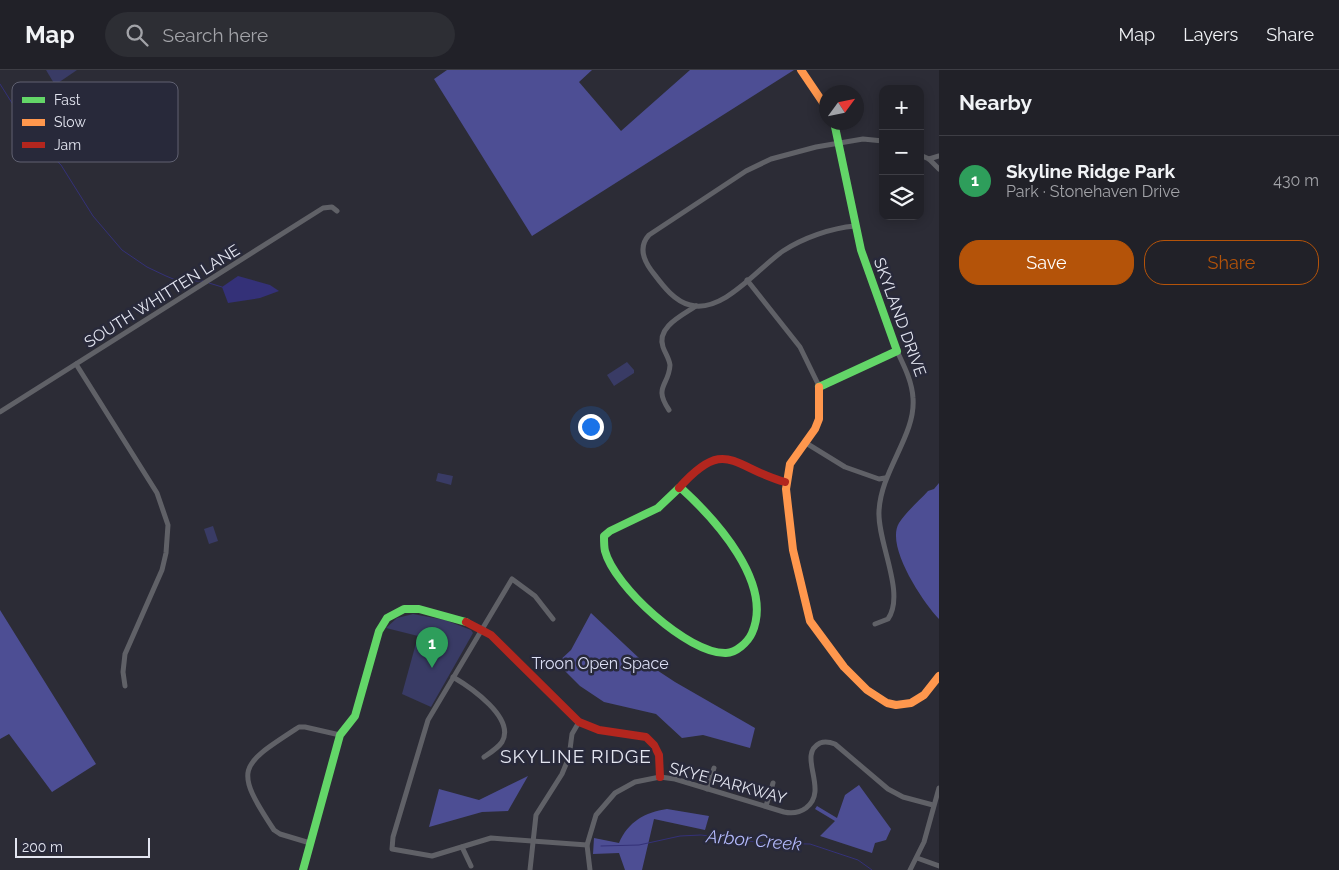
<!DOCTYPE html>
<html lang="en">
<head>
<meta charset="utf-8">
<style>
	body { margin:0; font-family:Raleway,sans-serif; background:#2d2e34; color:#f1f3f6 }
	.controls { position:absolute; right:15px; top:15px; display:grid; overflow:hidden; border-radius:10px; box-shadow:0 2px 12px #0003 }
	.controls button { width:45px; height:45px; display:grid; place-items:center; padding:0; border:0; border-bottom:1px solid #3e3e45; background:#212128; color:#f1f3f6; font:25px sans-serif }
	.compass { position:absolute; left:819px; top:15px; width:45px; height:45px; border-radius:50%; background:#212128; box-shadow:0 2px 12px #0003; rotate:57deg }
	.scale { position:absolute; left:15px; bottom:12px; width:135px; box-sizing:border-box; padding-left:5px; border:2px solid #e3e5f0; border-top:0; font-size:14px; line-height:18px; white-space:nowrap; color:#e3e5f0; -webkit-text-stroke:4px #28293a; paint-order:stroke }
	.you { position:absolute; left:590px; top:356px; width:18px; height:18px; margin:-12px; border:4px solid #fff; border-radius:50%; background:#1a73e8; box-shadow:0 0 0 8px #1a73e833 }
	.badge { display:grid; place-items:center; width:32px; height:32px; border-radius:50%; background:#b45309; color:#fff; font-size:16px; font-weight:700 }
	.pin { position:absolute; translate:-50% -41px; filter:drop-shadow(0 1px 2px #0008) }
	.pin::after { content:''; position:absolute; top:26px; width:18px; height:15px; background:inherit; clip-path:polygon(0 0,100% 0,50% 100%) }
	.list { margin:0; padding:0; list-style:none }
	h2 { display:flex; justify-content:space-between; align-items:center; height:65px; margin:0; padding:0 20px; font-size:21px }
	h2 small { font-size:16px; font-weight:400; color:#a2a3a8 }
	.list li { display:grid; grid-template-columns:32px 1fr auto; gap:15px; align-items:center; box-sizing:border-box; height:90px; padding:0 20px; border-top:1px solid #3e3e45 }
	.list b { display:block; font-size:19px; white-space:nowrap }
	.list p { margin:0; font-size:16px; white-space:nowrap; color:#a2a3a8 }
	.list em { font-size:16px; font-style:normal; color:#a2a3a8 }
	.actions { display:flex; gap:10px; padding:15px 20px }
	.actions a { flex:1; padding:11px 0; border:1px solid #b45309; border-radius:20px; text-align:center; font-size:18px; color:#b45309 }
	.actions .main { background:#b45309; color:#fff }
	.icon { flex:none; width:28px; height:28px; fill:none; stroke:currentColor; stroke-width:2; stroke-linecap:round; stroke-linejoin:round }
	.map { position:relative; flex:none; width:939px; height:800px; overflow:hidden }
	header { display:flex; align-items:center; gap:30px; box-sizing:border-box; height:70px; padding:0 25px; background:#212128; border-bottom:1px solid #3e3e45 }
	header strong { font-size:24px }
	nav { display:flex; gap:28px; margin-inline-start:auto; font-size:18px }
	.search { width:350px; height:45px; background:#2d2e34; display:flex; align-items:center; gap:12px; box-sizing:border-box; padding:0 18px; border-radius:28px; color:#a2a3a8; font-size:19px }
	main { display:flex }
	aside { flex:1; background:#212128 }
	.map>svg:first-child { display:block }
</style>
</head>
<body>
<header>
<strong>Map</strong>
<div class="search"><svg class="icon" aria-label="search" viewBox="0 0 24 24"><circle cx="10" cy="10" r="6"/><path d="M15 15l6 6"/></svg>Search here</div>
<nav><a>Map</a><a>Layers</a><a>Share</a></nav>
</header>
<main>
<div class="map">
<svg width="939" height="800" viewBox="0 0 939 800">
	<rect width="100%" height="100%" fill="#2c2c36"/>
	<g fill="#393b65">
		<path d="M46,0H77L55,15Z"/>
		<path d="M627,292L634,300V303L614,316L607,305Z"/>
		<path d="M438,403L453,406L451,415L436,411Z"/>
		<path d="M213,456L218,471L209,474L204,459Z"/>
		<path d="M413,544L445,550L471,560L473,563L431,637L402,624L418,566L386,558L397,548Z"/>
	</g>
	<g fill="#4d4e94">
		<path d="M447,0H592L579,12L621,61L690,0H794L532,166L434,9Z"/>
		<path d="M939,413V549C923,532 885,476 899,453C907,441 919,431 928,421L934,419Z"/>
		<path d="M0,540L96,694L52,722L9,664L0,669Z"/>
		<path d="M591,543L640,589L675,612L755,658L750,678L703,665L682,668L656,644L604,632L580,616L557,593L571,580Z"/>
		<path d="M528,706L508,741L482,742L429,757L439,719L479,730Z"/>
		<path d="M859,715L891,759L886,770L875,773L872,783L820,766L835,751L815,739L817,736L837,748L845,725Z"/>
		<path d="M667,739L709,746L705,760L654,749L642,800H625L619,783L593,784L594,768L619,773C628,752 645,742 667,739Z"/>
	</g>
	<path fill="#343178" d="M238,206L270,215L279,221L260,228L228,233L222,217Z"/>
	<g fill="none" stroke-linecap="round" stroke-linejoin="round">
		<g stroke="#343178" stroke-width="1">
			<path d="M0,14L36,71L61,95L93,146L122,180L147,197L166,206L178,211H203"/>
			<path d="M209,213L222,217"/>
			<path d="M601,776L639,775L680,766L701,765L764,773L810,774L858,790L872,800"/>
		</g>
		<g stroke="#606167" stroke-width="5">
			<path d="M920,85L929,89L939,99"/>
			<path d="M929,89L939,86"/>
			<path d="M855,156C831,158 803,168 783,181C758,198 723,244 690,235C673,231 661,213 651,200C643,189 639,176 649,165L746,101L771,89L816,77L863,69L883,71"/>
			<path d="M747,210L800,277L819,316"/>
			<path d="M76,294L157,423L168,455L166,483L162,500L125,584L123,602L125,616"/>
			<path d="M669,340C653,316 669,316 670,295C669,288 665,283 663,277C656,257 683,245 696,236"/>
			<path d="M0,342L323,138L332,137L337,141"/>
			<path d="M806,373L845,397L879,409L885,408"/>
			<path d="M553,549L535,526L512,509L428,650L393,767L392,779L432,786L491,768L587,775"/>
			<path d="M875,554L888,549C906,523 877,472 879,441C881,400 916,365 913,328C912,311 904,296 897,281"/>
			<path d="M453,607C470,617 516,648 502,672C498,678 490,683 484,687"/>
			<path d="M707,719L714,698"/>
			<path d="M766,736L773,713"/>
			<path d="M310,773L280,764L274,760C233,698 239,696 299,657H305L340,665"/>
			<path d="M462,777L471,796"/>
			<path d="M917,788L939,796"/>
			<path d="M530,800L536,745L562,704L569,687L572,664L579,652"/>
			<path d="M590,800L587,775L596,745L615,723L635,712L660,707L675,709L784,742C793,744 799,743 806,738C830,720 796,685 820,673C825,671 830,672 835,674L888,719L903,727L933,735"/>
			<path d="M910,800L924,772L939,718"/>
		</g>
		<g stroke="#63d668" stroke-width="8">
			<path d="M819,317L897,281L861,180L834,52"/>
			<path d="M679,418L658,438L610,461L604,466C604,471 604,477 605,481C614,516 688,584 726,583C736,583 748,572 752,563C774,513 715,449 681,418"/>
			<path d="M303,800L340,665L355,646L379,561L387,548L404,539H419L466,552"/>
		</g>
		<g stroke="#ff974d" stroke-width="8">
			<path d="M801,0L826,37"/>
			<path d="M819,317V349L815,359L790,394L786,419L793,480L810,551L844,597L867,620L887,633L896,635L911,633L924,625L939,606"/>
		</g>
		<g stroke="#b3261e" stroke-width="8">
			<path d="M679,418C726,365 733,398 785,412"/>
			<path d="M466,552L491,565L579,652L599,660L646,667L654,675L659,685L660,707"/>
		</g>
	</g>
	<g text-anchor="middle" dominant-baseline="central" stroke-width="5" stroke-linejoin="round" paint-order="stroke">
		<g font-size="16" fill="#e3e5f0" stroke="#28293a">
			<text transform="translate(162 226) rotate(-32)">SOUTH WHITTEN LANE</text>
			<text transform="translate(900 247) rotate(70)">SKYLAND DRIVE</text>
			<text transform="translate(728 713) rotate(15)">SKYE PARKWAY</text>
		</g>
		<g font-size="16" fill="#dcdff5" stroke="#28293a">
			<text x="600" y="593">Troon Open Space</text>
		</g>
		<g font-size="18" font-style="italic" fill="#b2b8fa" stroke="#28293a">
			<text transform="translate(754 770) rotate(5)">Arbor Creek</text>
		</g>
		<g font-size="19" letter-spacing="1" fill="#e3e5f0" stroke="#28293a">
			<text x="576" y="686">SKYLINE RIDGE</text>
		</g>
	</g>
	<rect x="12" y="12" width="166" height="80" rx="8" fill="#28293a" stroke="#606171" stroke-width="1"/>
	<rect x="22" y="27" width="23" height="6" fill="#63d668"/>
	<rect x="22" y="49" width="23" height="7" fill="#ff974d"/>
	<rect x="22" y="72" width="23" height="6" fill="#b3261e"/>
	<g font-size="14" fill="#e3e5f0">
		<text x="54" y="35">Fast</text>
		<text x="54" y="57">Slow</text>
		<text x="54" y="80">Jam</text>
	</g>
</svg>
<div class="controls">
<button>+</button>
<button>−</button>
<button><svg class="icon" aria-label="layers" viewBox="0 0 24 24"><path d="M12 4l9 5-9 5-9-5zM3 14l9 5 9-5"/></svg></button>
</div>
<svg class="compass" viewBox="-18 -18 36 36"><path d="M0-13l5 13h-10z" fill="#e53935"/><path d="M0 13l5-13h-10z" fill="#a2a3a8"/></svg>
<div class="scale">200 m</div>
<div class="you"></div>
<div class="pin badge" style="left:432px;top:598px;background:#2e9e5b">1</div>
</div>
<aside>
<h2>Nearby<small></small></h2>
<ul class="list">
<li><span class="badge" style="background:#2e9e5b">1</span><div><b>Skyline Ridge Park</b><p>Park · Stonehaven Drive</p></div><em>430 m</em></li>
</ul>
<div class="actions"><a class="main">Save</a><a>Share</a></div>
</aside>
</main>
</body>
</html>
